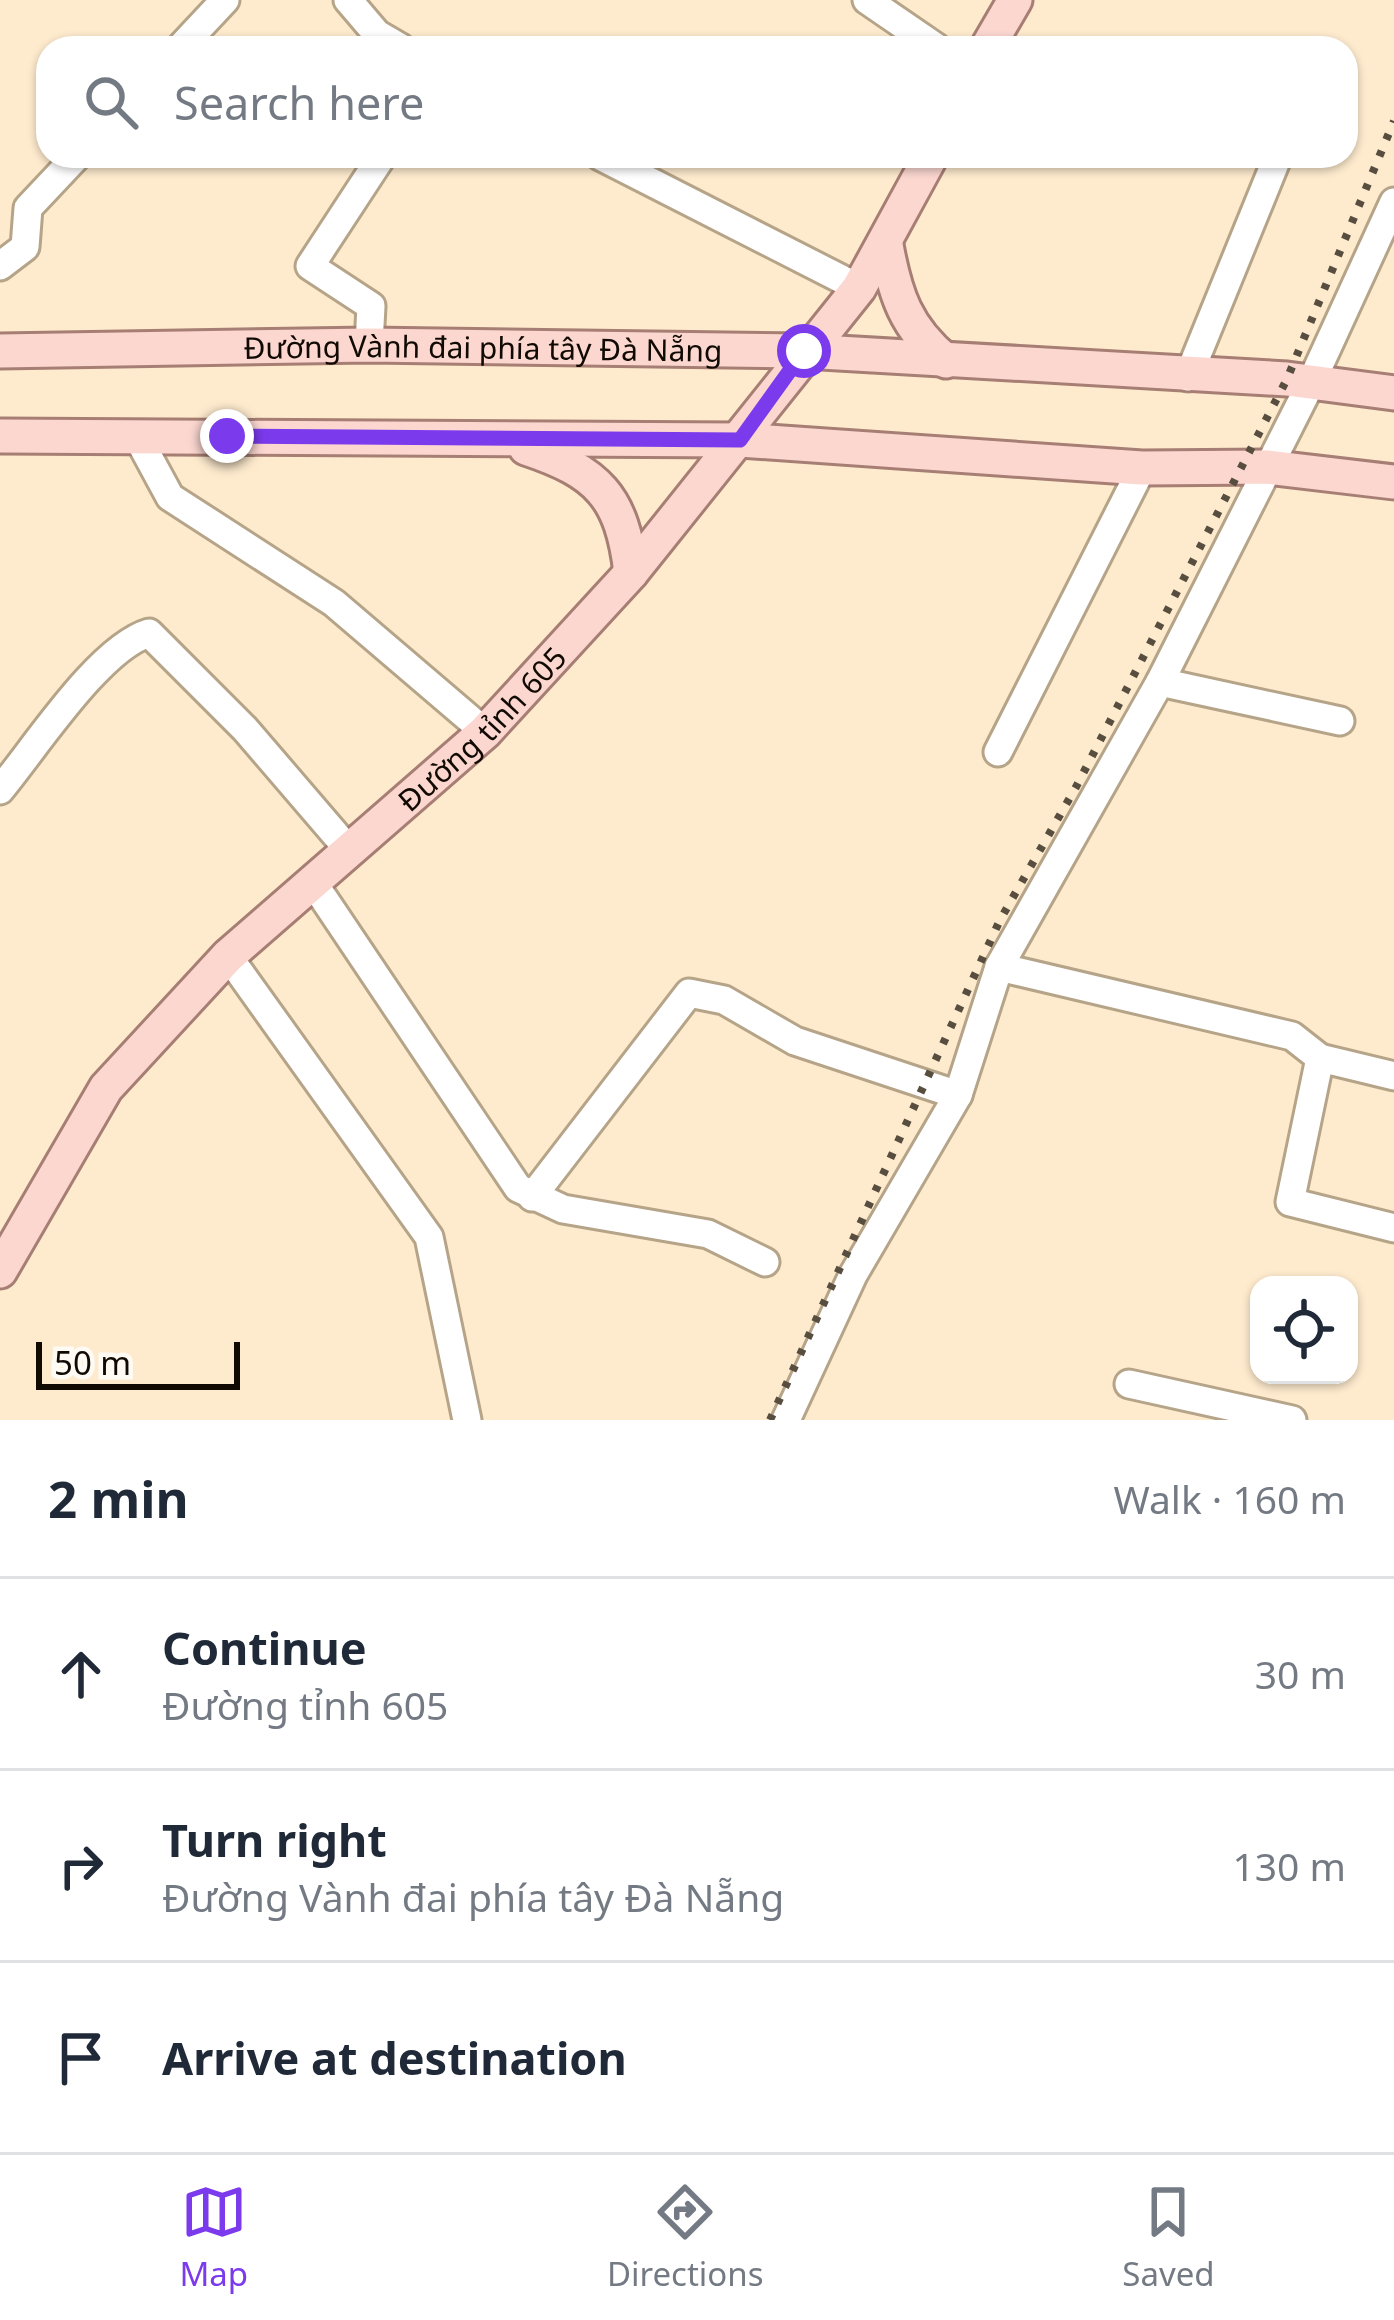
<!DOCTYPE html>
<html lang="en">
<head>
<meta charset="utf-8">
<style>
	body { margin:0; font-family:"Noto Sans",sans-serif; background:#f6f6f7; color:#1f2937 }
	.controls { position:absolute; right:36px; bottom:36px; display:grid; overflow:hidden; border-radius:24px; box-shadow:0 3px 9px #0004 }
	.controls button { width:108px; height:108px; display:grid; place-items:center; padding:0; border:0; border-bottom:3px solid #e0e1e3; background:#fff; color:#1f2937; font:60px sans-serif }
	.scale { position:absolute; left:36px; bottom:30px; width:204px; box-sizing:border-box; padding-left:12px; border:6px solid #100a03; border-top:0; font-size:33px; line-height:42px; white-space:nowrap; color:#100a03; -webkit-text-stroke:9px #fefaf4; paint-order:stroke }
	.stop { position:absolute; width:36px; height:36px; margin:-27px; border:9px solid #7c3aed; border-radius:50%; background:#fff }
	.stop.end { background:#7c3aed; border-color:#fff; box-shadow:0 3px 12px #0008 }
	.list { margin:0; padding:0; list-style:none }
	h2 { display:flex; justify-content:space-between; align-items:center; height:156px; margin:0; padding:0 48px; font-size:51px }
	h2 small { font-size:39px; font-weight:400; color:#747a83 }
	.list li { display:grid; grid-template-columns:78px 1fr auto; gap:36px; align-items:center; box-sizing:border-box; height:192px; padding:0 48px; border-top:3px solid #e0e1e3 }
	.list b { display:block; font-size:45px; white-space:nowrap }
	.list p { margin:0; font-size:39px; white-space:nowrap; color:#747a83 }
	.list em { font-size:39px; font-style:normal; color:#747a83 }
	.icon { flex:none; width:66px; height:66px; fill:none; stroke:currentColor; stroke-width:2; stroke-linecap:round; stroke-linejoin:round }
	.map { position:relative; flex:none; width:1394px; height:1420px; overflow:hidden }
	.search { position:absolute; background:#fff; box-shadow:0 3px 9px #0004; left:36px; right:36px; top:36px; height:132px; display:flex; align-items:center; gap:30px; box-sizing:border-box; padding:0 42px; border-radius:36px; color:#747a83; font-size:45px }
	.sheet { height:732px; background:#fff }
	nav { display:flex; justify-content:space-around; align-items:center; box-sizing:border-box; height:168px; border-top:3px solid #e0e1e3; background:#fff; font-size:33px; color:#747a83 }
	nav a { display:grid; justify-items:center; gap:6px }
	nav .on { color:#7c3aed }
	.map>svg:first-child { display:block }
</style>
</head>
<body>
<div class="map">
<svg width="1394" height="1420" viewBox="0 0 1394 1420">
	<rect width="100%" height="100%" fill="#feebce"/>
	<g fill="none" stroke-linecap="round" stroke-linejoin="round">
		<defs>
			<g id="minor">
				<path d="M348,0L377,34L401,48"/>
				<path d="M867,0L937,48"/>
				<path d="M180,48L225,0"/>
				<path d="M600,156L859,288"/>
				<path d="M0,266L25,247L28,208L77,156"/>
				<path d="M369,345L371,306L310,266L382,156"/>
				<path d="M1188,377L1278,156"/>
				<path d="M137,436L170,497L334,603L485,732"/>
				<path d="M1160,682L1340,721"/>
				<path d="M998,752L1142,468"/>
				<path d="M0,790C35,748 99,648 149,633L245,729L348,849"/>
				<path d="M312,881L518,1188L563,1209L708,1234L765,1262"/>
				<path d="M228,956L429,1237L467,1420"/>
				<path d="M999,967L1292,1036L1320,1058L1290,1202L1394,1228"/>
				<path d="M1320,1058L1394,1076"/>
				<path d="M532,1197L689,993L724,1000L795,1041L958,1095"/>
				<path d="M1129,1384L1292,1420"/>
				<path d="M786,1420L853,1275L958,1095L999,967L1160,682L1310,385L1394,202"/>
			</g>
			<g id="major">
				<path d="M987,48L1015,0"/>
				<path d="M886,245C895,295 906,328 946,361"/>
				<path id="s1" d="M0,351L369,345L804,351L1287,379L1394,393"/>
				<path d="M0,436L740,440L1142,468L1267,467L1394,482"/>
				<path d="M526,448C598,472 622,496 631,573"/>
				<path id="s2" d="M0,1271L106,1088L228,956L485,732L631,573L859,288L931,156"/>
			</g>
		</defs>
		<use href="#minor" stroke="#b6a489" stroke-width="33"/>
		<use href="#major" stroke="#a77e74" stroke-width="39"/>
		<use href="#minor" stroke="#fff" stroke-width="27"/>
		<use href="#major" stroke="#fbd7d0" stroke-width="33"/>
		<path stroke="#574e40" stroke-width="8" stroke-dasharray="6 12" stroke-linecap="butt" d="M770,1420L1000,920L1076,787L1287,379L1394,121"/>
	</g>
	<g fill="none" stroke-linecap="round" stroke-linejoin="round">
		<path stroke="#7c3aed" stroke-width="15" d="M227,436L740,440L804,351"/>
	</g>
	<g text-anchor="middle" dominant-baseline="central" stroke-width="9" stroke-linejoin="round" paint-order="stroke">
		<g font-size="30" fill="#100a03" stroke="#fefaf4">
			<text stroke="none"><textPath href="#s1" startOffset="483">Đường Vành đai phía tây Đà Nẵng</textPath></text>
			<text stroke="none"><textPath href="#s2" startOffset="732">Đường tỉnh 605</textPath></text>
		</g>
	</g>
</svg>
<div class="controls">
<button><svg class="icon" aria-label="locate" viewBox="0 0 24 24"><circle cx="12" cy="12" r="6"/><path d="M12 2v4M12 18v4M2 12h4M18 12h4"/></svg></button>
</div>
<div class="scale">50 m</div>
<div class="stop" style="left:804px;top:351px"></div>
<div class="stop end" style="left:227px;top:436px"></div>
<div class="search"><svg class="icon" aria-label="search" viewBox="0 0 24 24"><circle cx="10" cy="10" r="6"/><path d="M15 15l6 6"/></svg>Search here</div>
</div>
<section class="sheet">
<h2>2 min<small>Walk · 160 m</small></h2>
<ul class="list">
<li><svg class="icon" aria-label="ahead" viewBox="0 0 24 24"><path d="M12 20V5M6 11l6-6 6 6"/></svg><div><b>Continue</b><p>Đường tỉnh 605</p></div><em>30 m</em></li>
<li><svg class="icon" aria-label="right" viewBox="0 0 24 24"><path d="M7 20v-9h11M14 6l5 5-5 5"/></svg><div><b>Turn right</b><p>Đường Vành đai phía tây Đà Nẵng</p></div><em>130 m</em></li>
<li><svg class="icon" aria-label="arrive" viewBox="0 0 24 24"><path d="M6 21V4h12l-3 4 3 4H6"/></svg><div><b>Arrive at destination</b></div></li>
</ul>
</section>
<nav>
<a class="on"><svg class="icon" aria-label="map" viewBox="0 0 24 24"><path d="M3 6l6-2 6 2 6-2v14l-6 2-6-2-6 2zM9 4v14M15 6v14"/></svg>Map</a>
<a><svg class="icon" aria-label="directions" viewBox="0 0 24 24"><path d="M12 3l9 9-9 9-9-9zM9 14v-3h6M13 9l2 2-2 2"/></svg>Directions</a>
<a><svg class="icon" aria-label="saved" viewBox="0 0 24 24"><path d="M7 4h10v16l-5-4-5 4z"/></svg>Saved</a>
</nav>
</body>
</html>
